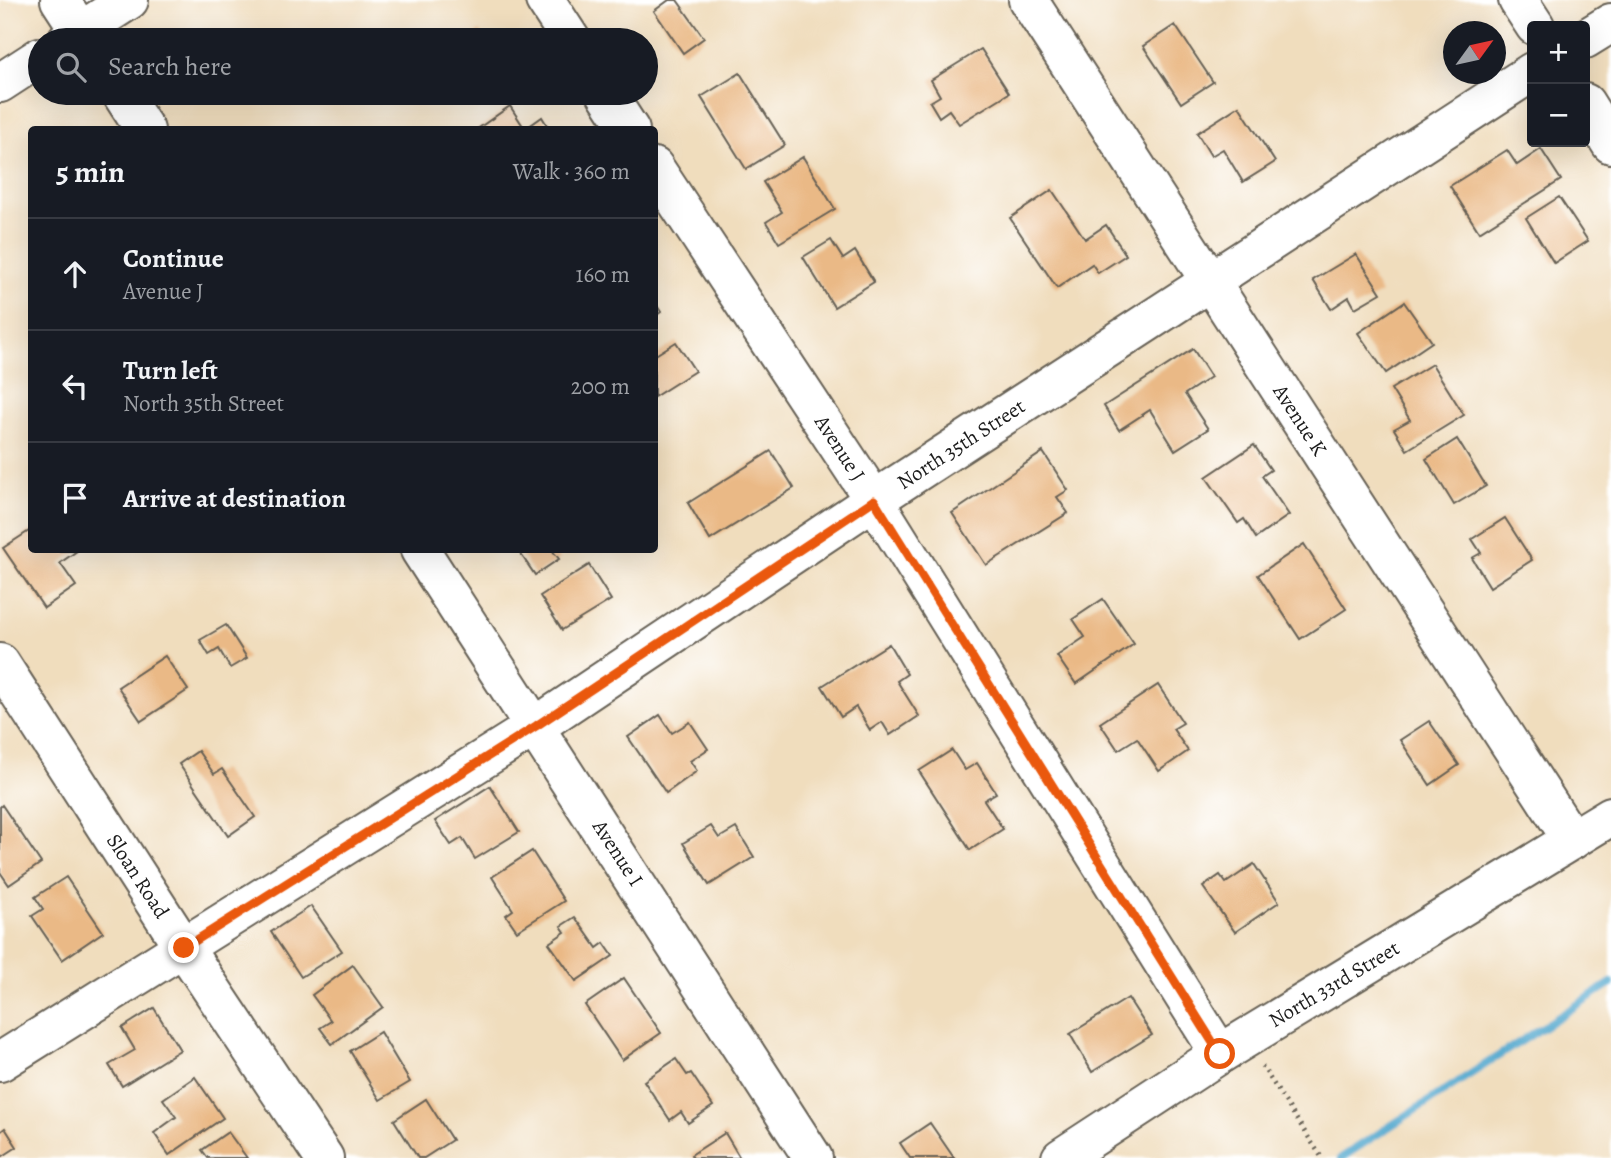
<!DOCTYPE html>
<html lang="en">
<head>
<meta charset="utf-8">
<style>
	body { margin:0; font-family:Alegreya,serif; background:#20242c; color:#f1f3f6 }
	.controls { position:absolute; right:21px; top:21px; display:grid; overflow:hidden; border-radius:7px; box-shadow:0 7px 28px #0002 }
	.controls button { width:63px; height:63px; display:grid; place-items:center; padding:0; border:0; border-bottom:2px solid #363941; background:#171b24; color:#f1f3f6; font:35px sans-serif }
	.compass { position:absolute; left:1443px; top:21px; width:63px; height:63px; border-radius:50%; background:#171b24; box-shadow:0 7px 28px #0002; rotate:57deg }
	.stop { position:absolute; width:21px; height:21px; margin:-16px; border:5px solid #ea580c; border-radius:50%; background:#fff }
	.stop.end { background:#ea580c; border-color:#fff; box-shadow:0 2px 7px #0008 }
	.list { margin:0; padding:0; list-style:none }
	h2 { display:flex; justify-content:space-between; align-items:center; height:91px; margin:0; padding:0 28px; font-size:30px }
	h2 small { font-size:23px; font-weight:400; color:#9ea1a6 }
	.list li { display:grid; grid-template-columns:46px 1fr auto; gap:21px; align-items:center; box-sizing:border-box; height:112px; padding:0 28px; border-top:2px solid #363941 }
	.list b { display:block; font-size:26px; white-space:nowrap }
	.list p { margin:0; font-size:23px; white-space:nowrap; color:#9ea1a6 }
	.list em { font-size:23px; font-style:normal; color:#9ea1a6 }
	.icon { flex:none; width:38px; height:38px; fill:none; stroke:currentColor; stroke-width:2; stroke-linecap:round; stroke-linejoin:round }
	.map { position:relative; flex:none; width:1611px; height:1158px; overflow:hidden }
	.search { position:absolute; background:#171b24; box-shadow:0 7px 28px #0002; left:28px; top:28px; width:630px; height:77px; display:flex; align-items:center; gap:18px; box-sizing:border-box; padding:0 24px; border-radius:38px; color:#9ea1a6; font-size:26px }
	.panel { position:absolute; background:#171b24; box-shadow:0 7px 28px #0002; left:28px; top:126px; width:630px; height:427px; border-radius:7px }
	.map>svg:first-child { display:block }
</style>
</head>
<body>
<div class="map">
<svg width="1611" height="1158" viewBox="0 0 1611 1158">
	<rect width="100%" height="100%" fill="#fff"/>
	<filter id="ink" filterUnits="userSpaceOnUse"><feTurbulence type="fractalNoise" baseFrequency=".0143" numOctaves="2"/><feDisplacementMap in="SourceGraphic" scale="14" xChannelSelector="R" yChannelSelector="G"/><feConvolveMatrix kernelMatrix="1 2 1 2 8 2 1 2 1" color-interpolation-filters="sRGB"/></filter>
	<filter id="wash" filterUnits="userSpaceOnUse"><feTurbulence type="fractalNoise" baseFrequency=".00686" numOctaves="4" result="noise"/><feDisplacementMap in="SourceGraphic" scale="28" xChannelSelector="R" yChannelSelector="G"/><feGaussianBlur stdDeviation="1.57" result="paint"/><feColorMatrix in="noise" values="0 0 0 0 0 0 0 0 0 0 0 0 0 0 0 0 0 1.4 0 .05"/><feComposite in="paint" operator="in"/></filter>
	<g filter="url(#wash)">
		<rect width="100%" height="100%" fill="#f0ddbd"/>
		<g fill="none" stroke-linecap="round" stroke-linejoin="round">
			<path stroke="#52a8ce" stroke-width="8" d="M1341,1158L1611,983"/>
		</g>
		<g id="blocks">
			<g fill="#eab986">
				<path d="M669,0H677L704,38L683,53L654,11Z"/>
				<path d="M1175,25L1213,82L1181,103L1143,46Z"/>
				<path d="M480,31L486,40H466Z"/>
				<path d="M981,49L1009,93L959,124L949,110L939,117L930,102L940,96L931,80Z"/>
				<path d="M740,73L785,145L746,169L701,97Z"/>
				<path d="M510,106L525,129L542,117L550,130H476Z"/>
				<path d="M1239,106L1275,162L1243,182L1223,149L1211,156L1197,133Z"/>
				<path d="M1541,149L1561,180L1479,232L1450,186L1507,150L1517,165Z"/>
				<path d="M803,157L835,209L779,243L766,222L782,212L763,182Z"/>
				<path d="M1052,190L1085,239L1106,225L1126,255L1098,273L1092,264L1057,288L1010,218Z"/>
				<path d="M1559,197L1588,241L1554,263L1526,218Z"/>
				<path d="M831,240L843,259L855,251L874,282L834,307L803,257Z"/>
				<path d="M1356,254L1381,293L1355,308L1349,297L1331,309L1313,280Z"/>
				<path d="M654,301L661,312L654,317Z"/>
				<path d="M1404,302L1432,342L1386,373L1358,333Z"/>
				<path d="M676,342L695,371L654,397V356Z"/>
				<path d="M1193,349L1211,377L1185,394L1208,429L1175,450L1150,410L1119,430L1104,406Z"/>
				<path d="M1432,364L1464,415L1407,450L1394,429L1410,420L1391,389Z"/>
				<path d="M1457,439L1486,486L1454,505L1426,459Z"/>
				<path d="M1254,445L1271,470L1262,476L1289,515L1256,538L1244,519L1238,523L1206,477Z"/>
				<path d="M771,451L794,488L710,540L688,503Z"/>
				<path d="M1043,452L1068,490L1057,497L1068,513L986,565L952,513Z"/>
				<path d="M1505,518L1532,560L1490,587L1472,558L1481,553L1472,539Z"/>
				<path d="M32,529V550L77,551L60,563L76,586L44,608L3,548Z"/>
				<path d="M1304,544L1346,609L1300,639L1258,575Z"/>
				<path d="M518,550H552L559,559L535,575Z"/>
				<path d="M589,565L611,600L562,630L540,596Z"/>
				<path d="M1103,599L1134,644L1076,684L1057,656L1085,637L1073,619Z"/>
				<path d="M226,625L247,658L230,668L219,649L209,655L200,640Z"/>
				<path d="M889,644L907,674L897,681L919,716L890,735L882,722L870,730L856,707L841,717L822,686Z"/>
				<path d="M165,656L188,690L141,721L118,687Z"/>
				<path d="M1158,685L1183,723L1173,729L1188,751L1159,771L1137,738L1118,750L1100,723Z"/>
				<path d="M660,715L672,733L690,722L708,749L690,761L697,771L666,793L628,737Z"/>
				<path d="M1429,721L1459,765L1430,785L1400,740Z"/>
				<path d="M952,750L965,770L977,763L996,793L984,800L1003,829L970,850L919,771Z"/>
				<path d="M198,751L214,774L222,769L255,817L228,836L179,764Z"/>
				<path d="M490,786L519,832L475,859L462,838L451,845L435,821Z"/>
				<path d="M2,805L41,863L9,885L0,872V807Z"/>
				<path d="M711,826L719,838L736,828L754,857L709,885L683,843Z"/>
				<path d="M532,851L564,901L517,931L506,915L513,910L492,877Z"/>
				<path d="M1254,864L1279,902L1235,932L1203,887L1220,875L1226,883Z"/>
				<path d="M66,877L103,932L62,960L32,916L43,909L35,897Z"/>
				<path d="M311,906L342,951L301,977L271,932Z"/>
				<path d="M575,917L597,948L604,943L613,956L576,981L549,943L565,932L561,926Z"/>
				<path d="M353,965L383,1007L332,1044L320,1028L331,1021L312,995Z"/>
				<path d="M624,978L661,1033L622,1060L585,1005Z"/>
				<path d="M1128,998L1152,1035L1092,1072L1070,1034Z"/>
				<path d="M154,1008L180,1050L122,1086L109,1065L135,1050L122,1028Z"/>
				<path d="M380,1032L410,1082L380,1100L350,1051Z"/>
				<path d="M676,1059L687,1075L691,1073L713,1106L688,1123L681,1112L670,1120L644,1081Z"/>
				<path d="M195,1077L223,1118L169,1155L154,1133L176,1117L163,1099Z"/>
				<path d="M426,1099L452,1140L424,1158H418L394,1120Z"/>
				<path d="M930,1123L954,1158H910L900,1143Z"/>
				<path d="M5,1128L17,1147L0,1158V1132Z"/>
				<path d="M228,1132L247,1158H208L202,1150Z"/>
				<path d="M725,1133L740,1158H693L691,1155Z"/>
			</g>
		</g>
	</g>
	<g filter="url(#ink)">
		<use href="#blocks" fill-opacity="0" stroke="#666054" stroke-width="2"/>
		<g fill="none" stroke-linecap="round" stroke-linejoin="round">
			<defs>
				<g id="minor">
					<path d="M60,0L86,40"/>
					<path d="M545,0L571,40"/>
					<path d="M1028,0L1572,840"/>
					<path d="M1518,0L1535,26"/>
					<path d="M1585,39L1611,23"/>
					<path d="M67,40L129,0"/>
					<path d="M0,83L40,57"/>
					<path d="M121,93L145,130"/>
					<path d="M606,93L630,130"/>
					<path d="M1585,103L1611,144"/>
					<path d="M654,167L874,500L1220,1054"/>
					<path d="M420,550L813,1158"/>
					<path d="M0,663L184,948L324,1158"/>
					<path d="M0,1062L536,726L874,500L1532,72"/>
					<path d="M1061,1158L1220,1054L1611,816"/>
				</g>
			</defs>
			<use href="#minor" stroke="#666054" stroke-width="42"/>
			<path stroke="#666054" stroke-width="4.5" stroke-dasharray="2 5" stroke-linecap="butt" d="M1262,1066L1322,1158"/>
			<use href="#minor" stroke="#fff" stroke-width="38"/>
		</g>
	</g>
	<g fill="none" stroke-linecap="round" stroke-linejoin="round" filter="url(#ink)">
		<path stroke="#ea580c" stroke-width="9" d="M184,948L536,726L874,500L1220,1054"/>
	</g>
	<g text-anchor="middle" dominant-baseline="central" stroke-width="6" stroke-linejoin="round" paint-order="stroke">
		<g font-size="21" fill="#1c1c1c" stroke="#fff">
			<text transform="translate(1300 420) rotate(57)">Avenue K</text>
			<text transform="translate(961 444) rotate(-33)">North 35th Street</text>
			<text transform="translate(840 448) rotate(57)">Avenue J</text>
			<text transform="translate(618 853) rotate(57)">Avenue I</text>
			<text transform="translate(138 876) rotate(57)">Sloan Road</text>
			<text transform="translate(1334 984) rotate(-31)">North 33rd Street</text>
		</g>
	</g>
</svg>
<div class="controls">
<button>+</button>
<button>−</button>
</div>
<svg class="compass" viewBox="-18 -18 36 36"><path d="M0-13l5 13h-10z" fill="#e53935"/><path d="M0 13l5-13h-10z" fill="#9ea1a6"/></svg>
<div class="stop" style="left:1220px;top:1054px"></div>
<div class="stop end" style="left:184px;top:948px"></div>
<div class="search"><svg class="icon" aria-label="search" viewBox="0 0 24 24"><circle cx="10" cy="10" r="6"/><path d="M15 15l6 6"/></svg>Search here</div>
<section class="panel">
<h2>5 min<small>Walk · 360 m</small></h2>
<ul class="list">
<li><svg class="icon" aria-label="ahead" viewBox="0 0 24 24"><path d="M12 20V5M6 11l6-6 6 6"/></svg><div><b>Continue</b><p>Avenue J</p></div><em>160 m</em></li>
<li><svg class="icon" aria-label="left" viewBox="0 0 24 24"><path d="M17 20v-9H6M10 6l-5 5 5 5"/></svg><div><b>Turn left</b><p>North 35th Street</p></div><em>200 m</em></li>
<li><svg class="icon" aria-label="arrive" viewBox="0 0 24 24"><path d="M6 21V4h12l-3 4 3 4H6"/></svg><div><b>Arrive at destination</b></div></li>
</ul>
</section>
</div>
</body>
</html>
